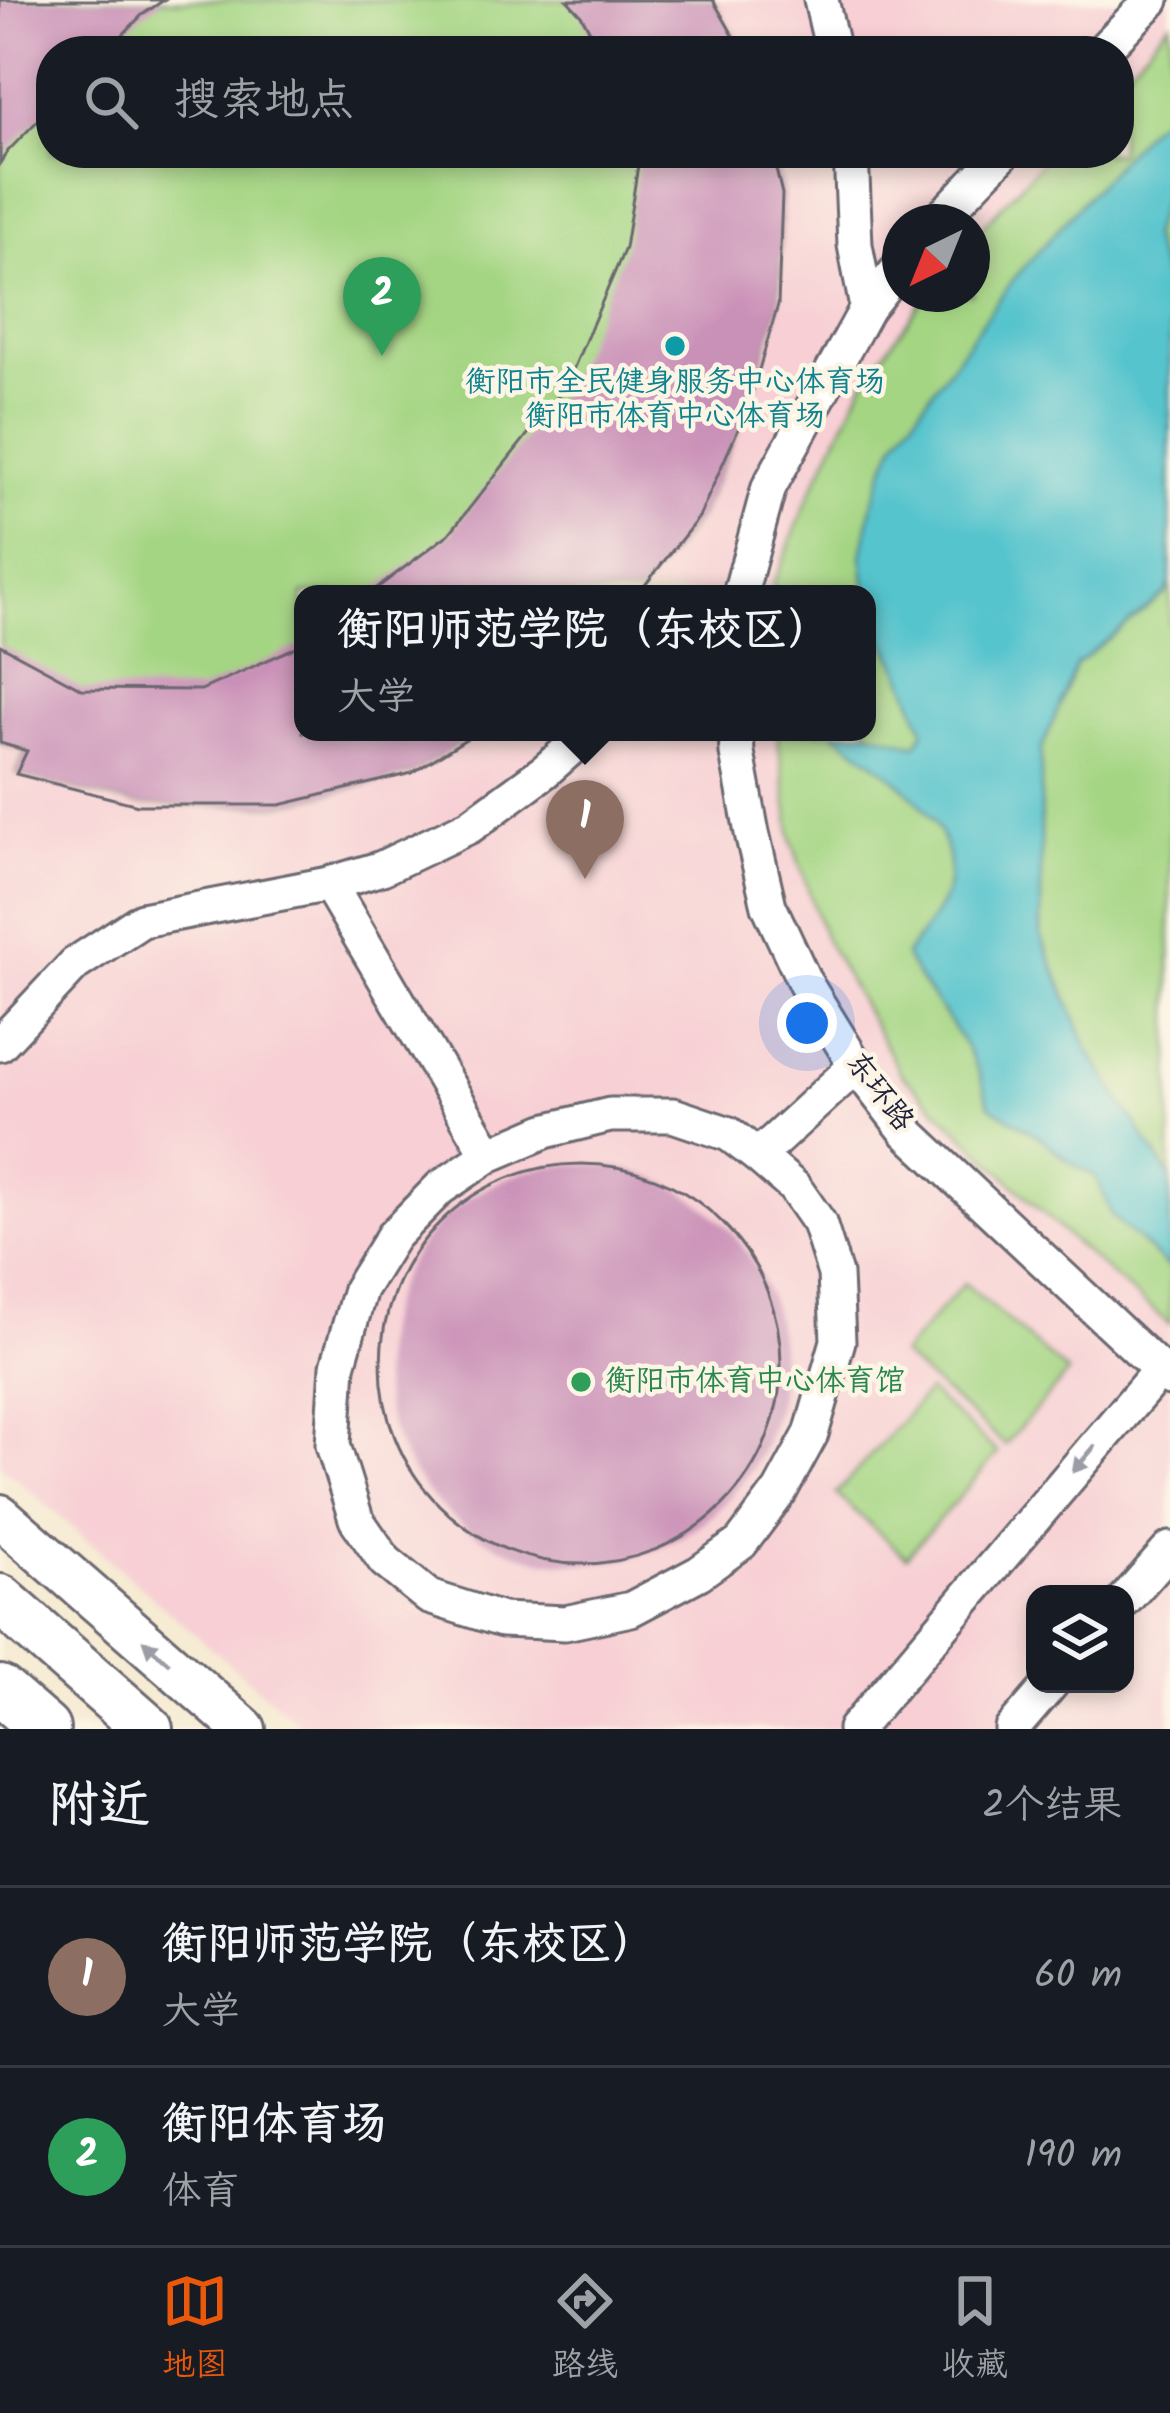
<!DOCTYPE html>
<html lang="zh">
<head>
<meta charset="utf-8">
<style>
	body { margin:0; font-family:Kalam,"LXGW WenKai TC",sans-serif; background:#242831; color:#f1f3f6 }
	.controls { position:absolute; right:36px; bottom:36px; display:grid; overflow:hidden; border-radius:24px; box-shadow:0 6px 18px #0003 }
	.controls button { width:108px; height:108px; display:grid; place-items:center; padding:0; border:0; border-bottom:3px solid #363941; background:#171b24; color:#f1f3f6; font:60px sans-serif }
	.compass { position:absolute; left:882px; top:204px; width:108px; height:108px; border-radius:50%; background:#171b24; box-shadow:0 6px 18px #0003; rotate:223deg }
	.you { position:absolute; left:807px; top:1023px; width:42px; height:42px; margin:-30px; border:9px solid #fff; border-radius:50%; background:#1a73e8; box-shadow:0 0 0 18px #1a73e833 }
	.badge { display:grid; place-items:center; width:78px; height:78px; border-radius:50%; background:#ea580c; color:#fff; font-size:39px; font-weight:700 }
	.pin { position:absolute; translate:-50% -99px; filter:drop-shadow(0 3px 6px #0008) }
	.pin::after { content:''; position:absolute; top:63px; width:42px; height:36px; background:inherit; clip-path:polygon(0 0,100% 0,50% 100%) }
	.popup { position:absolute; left:294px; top:585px; width:582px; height:156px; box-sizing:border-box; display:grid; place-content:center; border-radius:24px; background:#171b24; filter:drop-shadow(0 3px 9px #0005); font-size:39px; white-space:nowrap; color:#9ea1a6 }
	.popup b { font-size:45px; color:#f1f3f6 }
	.popup::after { content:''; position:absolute; left:50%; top:100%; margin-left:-24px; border:24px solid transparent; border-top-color:#171b24 }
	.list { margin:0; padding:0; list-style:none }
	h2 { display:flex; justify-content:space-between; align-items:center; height:156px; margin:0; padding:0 48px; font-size:51px }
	h2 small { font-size:39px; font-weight:400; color:#9ea1a6 }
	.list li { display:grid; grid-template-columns:78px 1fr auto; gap:36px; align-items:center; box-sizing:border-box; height:180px; padding:0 48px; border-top:3px solid #363941 }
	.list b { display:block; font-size:45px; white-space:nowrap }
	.list p { margin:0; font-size:39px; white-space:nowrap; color:#9ea1a6 }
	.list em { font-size:39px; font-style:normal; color:#9ea1a6 }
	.icon { flex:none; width:66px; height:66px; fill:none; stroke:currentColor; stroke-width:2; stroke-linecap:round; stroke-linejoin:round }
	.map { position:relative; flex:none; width:1170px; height:1729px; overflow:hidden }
	.search { position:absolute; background:#171b24; box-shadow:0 6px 18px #0003; left:36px; right:36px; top:36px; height:132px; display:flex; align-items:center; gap:30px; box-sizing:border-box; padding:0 42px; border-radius:48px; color:#9ea1a6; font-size:45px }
	.sheet { height:516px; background:#171b24 }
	nav { display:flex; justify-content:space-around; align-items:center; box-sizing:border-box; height:168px; border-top:3px solid #363941; background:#171b24; font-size:33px; color:#9ea1a6 }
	nav a { display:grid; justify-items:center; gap:6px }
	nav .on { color:#ea580c }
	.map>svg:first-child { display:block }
</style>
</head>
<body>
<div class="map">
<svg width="1170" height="1729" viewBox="0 0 1170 1729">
	<rect width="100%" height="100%" fill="#fcf5e5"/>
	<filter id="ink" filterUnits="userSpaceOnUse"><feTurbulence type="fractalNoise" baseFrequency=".00833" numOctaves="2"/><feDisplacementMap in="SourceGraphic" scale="24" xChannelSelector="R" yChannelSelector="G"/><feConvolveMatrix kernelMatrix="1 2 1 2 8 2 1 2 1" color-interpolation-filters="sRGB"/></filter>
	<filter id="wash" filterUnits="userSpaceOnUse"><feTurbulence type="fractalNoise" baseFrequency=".004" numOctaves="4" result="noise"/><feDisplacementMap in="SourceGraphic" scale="48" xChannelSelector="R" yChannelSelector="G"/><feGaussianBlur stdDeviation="2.7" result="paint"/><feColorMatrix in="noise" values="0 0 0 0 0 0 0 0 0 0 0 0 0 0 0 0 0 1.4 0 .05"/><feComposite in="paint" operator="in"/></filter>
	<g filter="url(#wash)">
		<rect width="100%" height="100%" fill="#f6ebd3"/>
		<path fill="#f7cfd4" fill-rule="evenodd" d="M0,0H1170V1729H305L0,1465ZM51,51H1119V153H51ZM900,222H972V294H900ZM303,594H867V732H303ZM1035,1594H1125V1684H1035Z"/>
		<g fill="#a4d583" stroke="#637c5f" stroke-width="3">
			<path d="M0,0H713L742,51H51V153H772L782,194L778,305L748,407L699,517L638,594H303V732H477L412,773L280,805H138L16,774L26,751L0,743Z"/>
			<path d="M1170,22V1325L1069,1238L901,1074L824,937L792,841L777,732H867V594H773V585L810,494L865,380L927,294H972V238L1050,153H1119V78Z"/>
			<path d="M964,1283L1068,1373L1005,1445L901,1355Z"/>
			<path d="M928,1391L998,1453L906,1557L836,1494Z"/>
		</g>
		<path fill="#57c4cd" stroke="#3c7384" stroke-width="3" d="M1170,111V175L1151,237L1170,298V579L1167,592L1076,665L1041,751V936L1090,1053L1170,1177V1269L1112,1216L1096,1177L1070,1162L1041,1138L989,1105C985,1093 982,1080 977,1069C959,1028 927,995 905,956C918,937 939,914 946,892C967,820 882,768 833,732L867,731L917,745L924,730L901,672L879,630L866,590L862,555L872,506L883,472L897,440L1012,281L1149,127Z"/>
		<g id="blocks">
			<g fill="#ca91b8">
				<path d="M0,0H164L142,15L107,51H51V107L8,151L0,163Z"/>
				<path d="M567,0H713L742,51H601L581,15Z"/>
				<path d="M636,153H772L782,194L778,305L748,407L699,517L638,594H369L449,534L566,386L625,248L638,165Z"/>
				<path d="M303,644V732H477L412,773L280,805H138L16,774L27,751L0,743V645L82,689L201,690Z"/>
				<circle cx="581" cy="1364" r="200"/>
			</g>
		</g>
	</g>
	<g filter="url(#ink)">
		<use href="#blocks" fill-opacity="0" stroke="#6c6870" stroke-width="3"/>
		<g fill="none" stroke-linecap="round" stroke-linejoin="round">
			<defs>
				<g id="minor">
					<path d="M821,0L833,51"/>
					<path d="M1102,51L1152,0"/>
					<path d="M851,153L855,245L867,308"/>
					<path d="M937,222L1003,153"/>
					<path d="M740,594L769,487L867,308L900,267"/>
					<path d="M736,732L737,753L752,833L769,906L805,983L856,1066L907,1132L1170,1379"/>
					<path d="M329,884L489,1155"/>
					<path d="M0,1044L75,964L142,920L329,884L382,868L470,826L545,771L589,732"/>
					<path d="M610,1115H673L729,1134L758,1156L794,1187L819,1223L835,1274L838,1341L811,1434L780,1491L741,1543L699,1573L631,1609L565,1623L502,1620L429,1597L385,1561L356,1519L333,1445L338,1366L360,1289L393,1236L440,1188L489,1155L545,1131Z"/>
					<path d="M758,1156L856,1066"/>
					<path d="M1125,1600L1170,1549"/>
					<path d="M855,1729L1160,1370"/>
					<path d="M1012,1729L1051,1684"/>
				</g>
				<path id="major" d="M0,1516L244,1729"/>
				<g id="highway">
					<path d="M0,1599L148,1729"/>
					<path d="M0,1690L45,1729"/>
				</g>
			</defs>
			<use href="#minor" stroke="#6c6870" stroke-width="39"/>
			<use href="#major" stroke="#6c6870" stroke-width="48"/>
			<use href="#highway" stroke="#6c6870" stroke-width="54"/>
			<use href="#minor" stroke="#fff" stroke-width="33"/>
			<use href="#major" stroke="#fff" stroke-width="42"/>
			<use href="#highway" stroke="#fff" stroke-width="48"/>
		</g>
		<defs><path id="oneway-solid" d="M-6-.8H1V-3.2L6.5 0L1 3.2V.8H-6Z" transform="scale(3)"/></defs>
		<g fill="#9c9ca7">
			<use href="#oneway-solid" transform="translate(1084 1459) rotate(130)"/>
			<use href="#oneway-solid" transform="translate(156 1652) rotate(-139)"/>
		</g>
	</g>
	<circle fill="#0f9aa8" stroke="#fcf5e5" stroke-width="4.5" cx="675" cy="346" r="12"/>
	<circle fill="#2e9e5b" stroke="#fcf5e5" stroke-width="4.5" cx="581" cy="1382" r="12"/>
	<g text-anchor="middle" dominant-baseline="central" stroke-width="9" stroke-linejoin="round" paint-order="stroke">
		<g font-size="30" fill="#0d838f" stroke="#fcf5e5">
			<text x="675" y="383">衡阳市全民健身服务中心体育场<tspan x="675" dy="34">衡阳市体育中心体育场</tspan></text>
		</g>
		<g font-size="30" fill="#22223b" stroke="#fcf5e5">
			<text transform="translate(879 1092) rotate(53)">东环路</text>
		</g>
		<g font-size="30" fill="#27864d" stroke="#fcf5e5" text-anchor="start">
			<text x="605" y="1382">衡阳市体育中心体育馆</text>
		</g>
	</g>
</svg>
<div class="controls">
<button><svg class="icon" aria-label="layers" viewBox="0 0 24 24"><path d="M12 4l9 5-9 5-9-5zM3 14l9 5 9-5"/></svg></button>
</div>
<svg class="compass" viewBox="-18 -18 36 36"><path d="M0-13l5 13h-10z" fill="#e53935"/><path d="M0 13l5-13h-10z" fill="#9ea1a6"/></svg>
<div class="you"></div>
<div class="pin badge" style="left:585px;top:879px;background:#8d6e63">1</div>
<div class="popup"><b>衡阳师范学院（东校区）</b>大学</div>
<div class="pin badge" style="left:382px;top:356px;background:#2e9e5b">2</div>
<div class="search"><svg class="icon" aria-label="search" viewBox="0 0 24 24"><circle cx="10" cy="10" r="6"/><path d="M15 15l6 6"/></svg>搜索地点</div>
</div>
<section class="sheet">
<h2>附近<small>2个结果</small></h2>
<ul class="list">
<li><span class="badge" style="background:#8d6e63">1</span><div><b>衡阳师范学院（东校区）</b><p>大学</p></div><em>60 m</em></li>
<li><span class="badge" style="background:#2e9e5b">2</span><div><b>衡阳体育场</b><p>体育</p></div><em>190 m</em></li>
</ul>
</section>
<nav>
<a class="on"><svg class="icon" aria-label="map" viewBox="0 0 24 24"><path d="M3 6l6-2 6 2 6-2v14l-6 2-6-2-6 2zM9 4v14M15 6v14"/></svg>地图</a>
<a><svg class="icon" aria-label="directions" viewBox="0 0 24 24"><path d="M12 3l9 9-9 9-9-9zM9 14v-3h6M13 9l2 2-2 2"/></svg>路线</a>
<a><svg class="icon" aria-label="saved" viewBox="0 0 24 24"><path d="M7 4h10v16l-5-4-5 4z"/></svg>收藏</a>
</nav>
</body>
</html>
